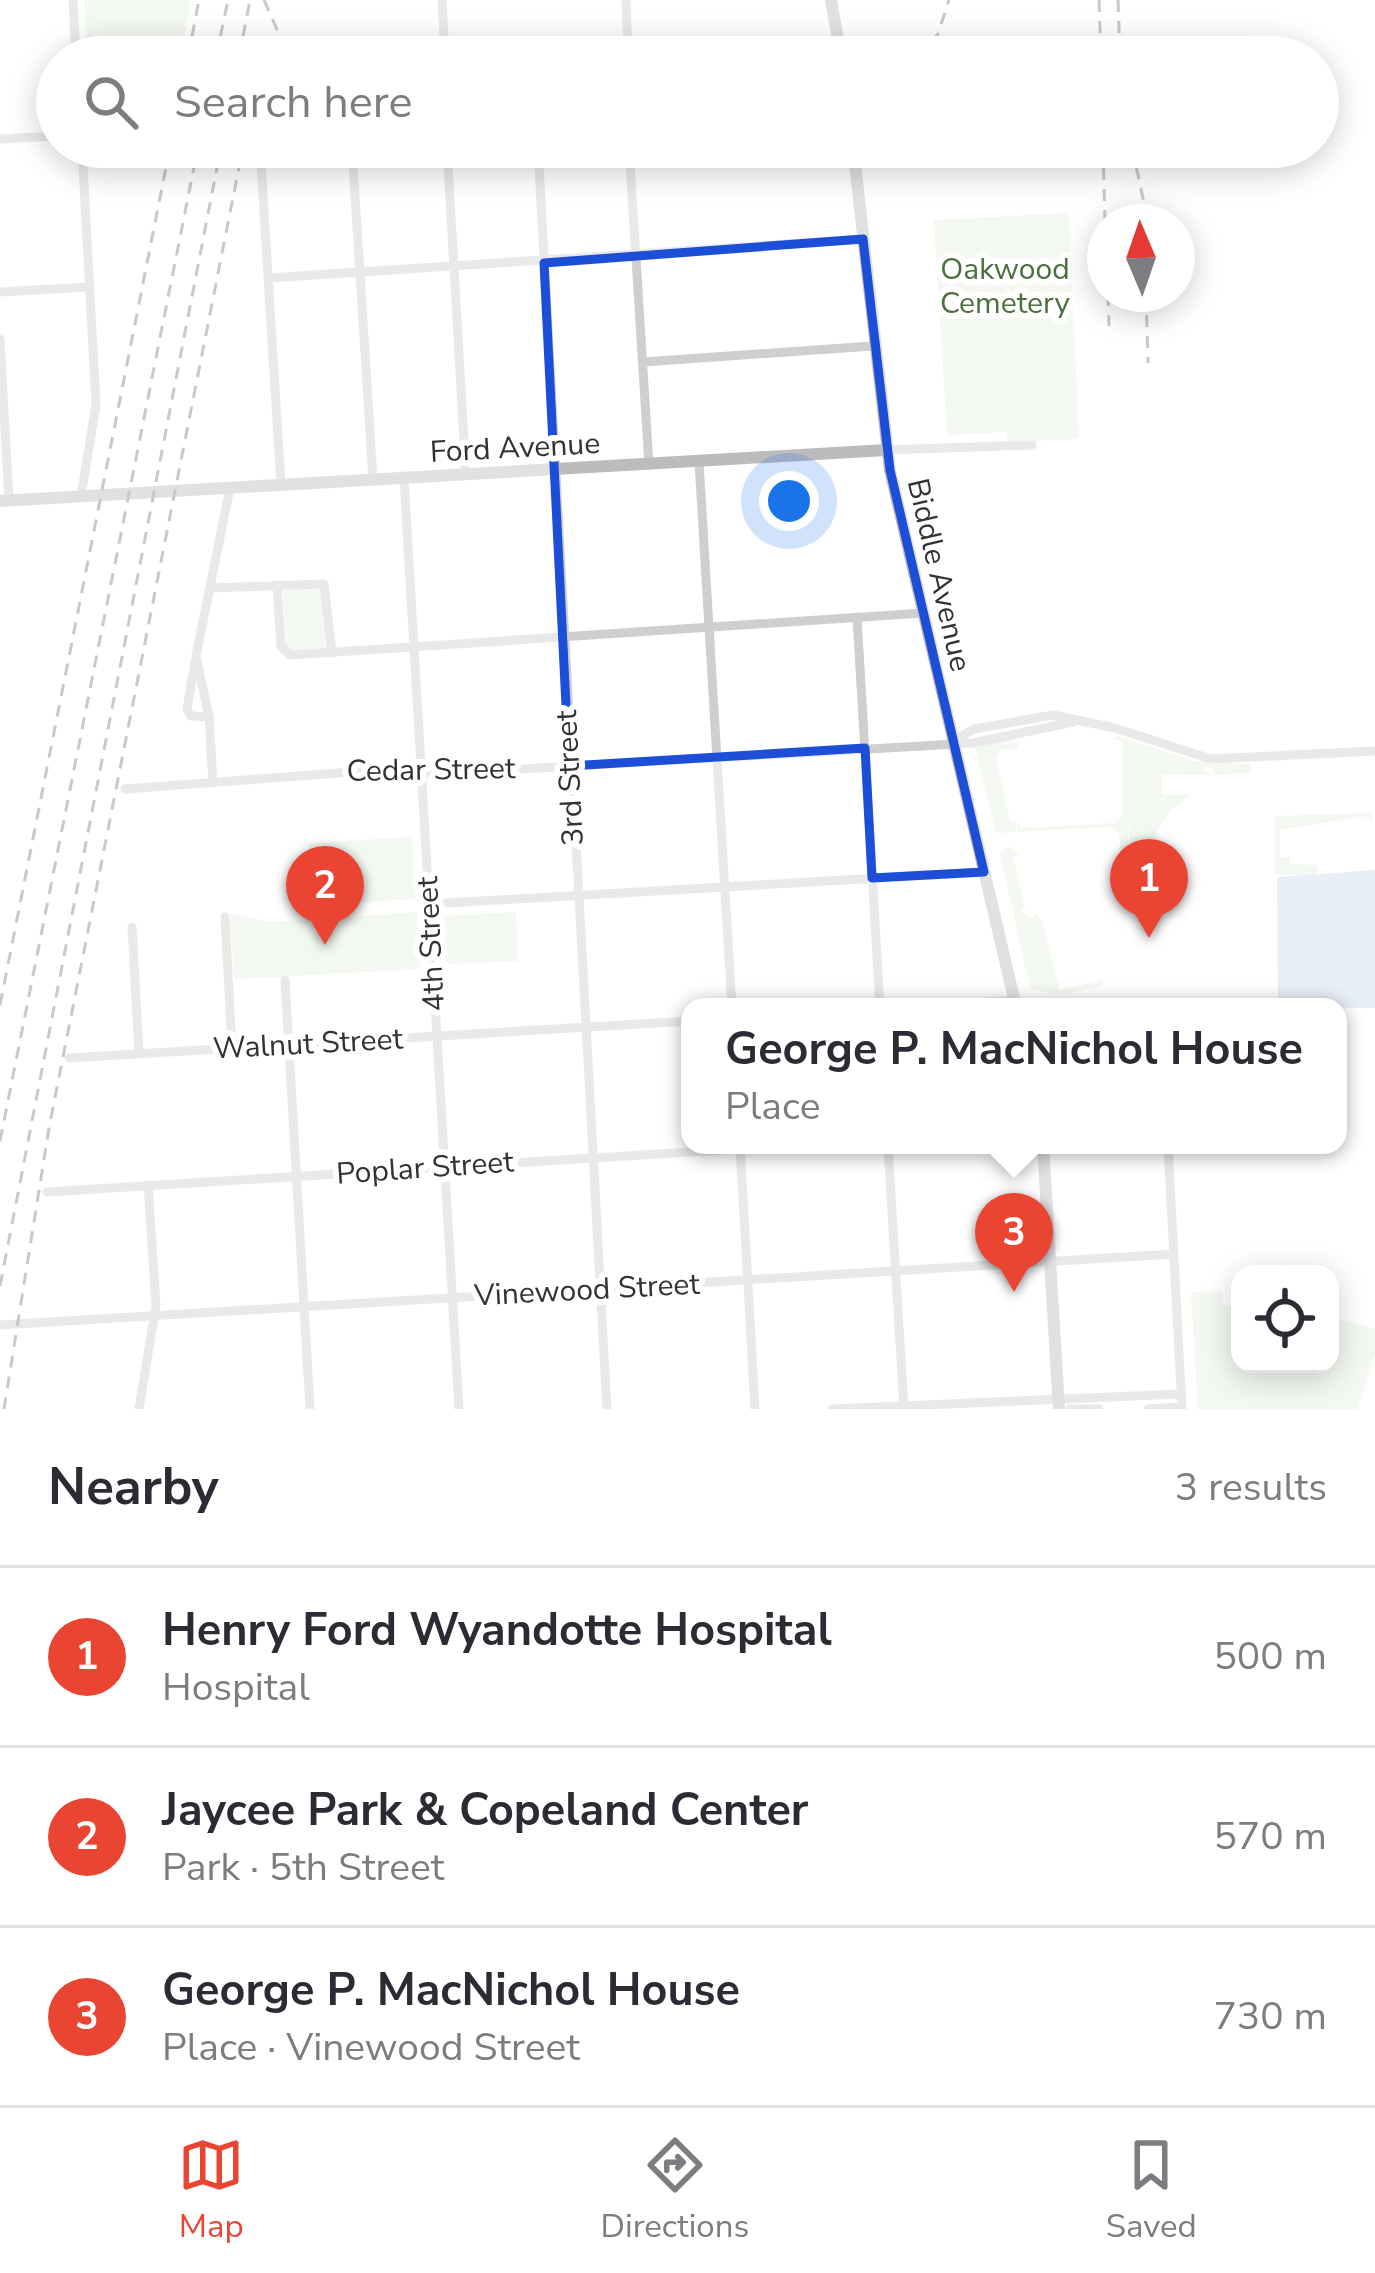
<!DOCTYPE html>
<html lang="en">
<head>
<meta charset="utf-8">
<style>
	body { margin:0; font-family:"Nunito Sans",sans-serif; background:#f2f2f3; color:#2b2b33 }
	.controls { position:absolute; right:36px; bottom:36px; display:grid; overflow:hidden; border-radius:24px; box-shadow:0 6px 30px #0003 }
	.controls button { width:108px; height:108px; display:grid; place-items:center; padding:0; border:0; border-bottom:3px solid #e1e1e2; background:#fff; color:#2b2b33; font:60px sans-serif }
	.compass { position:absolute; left:1087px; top:204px; width:108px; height:108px; border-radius:50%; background:#fff; box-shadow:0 6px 30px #0003; rotate:358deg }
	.you { position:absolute; left:789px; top:501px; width:42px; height:42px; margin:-30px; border:9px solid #fff; border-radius:50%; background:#1a73e8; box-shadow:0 0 0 18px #1a73e833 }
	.badge { display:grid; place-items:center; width:78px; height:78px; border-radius:50%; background:#ea4533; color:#fff; font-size:39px; font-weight:700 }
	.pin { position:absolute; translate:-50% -99px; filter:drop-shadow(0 3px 6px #0008) }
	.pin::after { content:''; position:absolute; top:63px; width:42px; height:36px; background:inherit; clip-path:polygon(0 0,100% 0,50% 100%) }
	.popup { position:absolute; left:681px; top:998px; width:666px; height:156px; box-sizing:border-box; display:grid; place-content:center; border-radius:24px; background:#fff; filter:drop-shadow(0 3px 9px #0005); font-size:39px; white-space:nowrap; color:#7c7c81 }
	.popup b { font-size:45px; color:#2b2b33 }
	.popup::after { content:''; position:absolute; left:50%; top:100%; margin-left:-24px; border:24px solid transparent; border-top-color:#fff }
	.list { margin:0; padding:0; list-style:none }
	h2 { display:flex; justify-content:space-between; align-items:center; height:156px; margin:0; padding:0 48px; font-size:51px }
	h2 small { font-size:39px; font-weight:400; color:#7c7c81 }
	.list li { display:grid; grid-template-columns:78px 1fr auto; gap:36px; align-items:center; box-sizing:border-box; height:180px; padding:0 48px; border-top:3px solid #e1e1e2 }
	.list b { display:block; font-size:45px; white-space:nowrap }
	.list p { margin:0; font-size:39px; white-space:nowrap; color:#7c7c81 }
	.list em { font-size:39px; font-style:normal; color:#7c7c81 }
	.icon { flex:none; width:66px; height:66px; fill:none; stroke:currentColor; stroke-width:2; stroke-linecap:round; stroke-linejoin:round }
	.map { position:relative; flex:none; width:1375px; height:1409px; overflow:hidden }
	.search { position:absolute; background:#fff; box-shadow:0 6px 30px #0003; left:36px; right:36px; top:36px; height:132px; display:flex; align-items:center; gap:30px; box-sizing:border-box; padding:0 42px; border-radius:66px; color:#7c7c81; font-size:45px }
	.sheet { height:696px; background:#fff }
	nav { display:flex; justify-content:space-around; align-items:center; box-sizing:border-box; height:168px; border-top:3px solid #e1e1e2; background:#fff; font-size:33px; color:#7c7c81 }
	nav a { display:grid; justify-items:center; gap:6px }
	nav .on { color:#ea4533 }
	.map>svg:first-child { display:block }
</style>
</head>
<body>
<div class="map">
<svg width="1375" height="1409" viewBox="0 0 1375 1409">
	<rect width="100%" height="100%" fill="#fff"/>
	<g fill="#e5efe0">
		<path d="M84,0H191L180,57H87Z"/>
		<path d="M1069,213L1079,439L1008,442L1007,432L947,435L934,220Z"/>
		<path d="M324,588L327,649L286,651L283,590Z"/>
		<path d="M1117,736L1195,761L1250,764L1252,773L1214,775L1213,768L1204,767L1211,775L1162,774V795L1191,794C1184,801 1174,806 1168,814C1148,838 1161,853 1130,859L1129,823L1127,848L1121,849L1119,833L1111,827L1017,832L1019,822L1020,828L1115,823L1123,816V742L1113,739Z"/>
		<path d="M1012,737L1016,740L991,746L1017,742L1018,749H1001L996,758L1010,821L1017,820L1015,832L996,833L975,748Z"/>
		<path d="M1374,813L1371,823L1368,816L1280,830V857H1290V864L1317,865V876L1275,874V816Z"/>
		<path d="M412,837L416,899L313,905L309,843Z"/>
		<path d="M1010,846L1019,856L1013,857L1025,907L1021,911L1032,919L1036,913L1042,922L1060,990L1103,980L1102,986L1061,994L1030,989L1000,854Z"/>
		<path d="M417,912L420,969L234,979L230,913L270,922Z"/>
		<path d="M516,912L518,961L446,964L443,916Z"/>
		<path d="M1222,1291L1223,1306H1240V1364H1330V1316L1375,1329V1354L1358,1409H1198L1191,1292Z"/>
	</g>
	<path fill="#cddbee" d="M1375,870V1008L1278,1007L1277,877Z"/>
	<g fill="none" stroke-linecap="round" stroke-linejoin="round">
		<g stroke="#cfcfcf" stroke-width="9">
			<path d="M73,0L76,57"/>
			<path d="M442,0L445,57"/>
			<path d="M626,0L628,57"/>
			<path d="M0,139L57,136"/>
			<path d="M260,147L281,486"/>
			<path d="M352,147L373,480"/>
			<path d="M447,147L466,475"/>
			<path d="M538,147L607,1409"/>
			<path d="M629,147L649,465"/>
			<path d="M630,153L736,147"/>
			<path d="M268,278L863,239"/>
			<path d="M0,292L90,287"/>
			<path d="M0,339L9,500"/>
			<path d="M643,362L873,346"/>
			<path d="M886,450L1032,445"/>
			<path d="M699,462L732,1007"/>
			<path d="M404,479L459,1409"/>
			<path d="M81,496L96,405L82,147"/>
			<path d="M277,585L281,646L290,655L923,613"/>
			<path d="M210,588L324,584L332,653"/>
			<path d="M857,617L880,1007"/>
			<path d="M195,662L187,709L191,716L209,717"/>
			<path d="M953,741L974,729L1053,715L1115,728L1211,759L1375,751"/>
			<path d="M213,783L209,717L196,656L230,488"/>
			<path d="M125,789L406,768L434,774L973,743L1073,722"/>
			<path d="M429,904L984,872"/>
			<path d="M225,917L232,1049"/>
			<path d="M132,927L139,1054"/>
			<path d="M285,980L310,1409"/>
			<path d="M913,1007L1015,1000"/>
			<path d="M69,1058L690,1021"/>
			<path d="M740,1145L755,1409"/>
			<path d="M888,1145L904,1409"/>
			<path d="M1168,1145L1182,1409"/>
			<path d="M47,1192L803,1145"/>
			<path d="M0,1325L1174,1254"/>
			<path d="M139,1409L156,1305L148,1185"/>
			<path d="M832,1409L1181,1394"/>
			<path d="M1070,1409H1099"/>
			<path d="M1148,1409L1182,1407"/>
		</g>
		<g stroke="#bcbcbc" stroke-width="12">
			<path d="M831,0L841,57"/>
			<path d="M853,147L890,470L1016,1007"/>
			<path d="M0,501L886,450"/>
			<path d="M1043,1145L1059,1409"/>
		</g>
		<g stroke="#878787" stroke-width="3" stroke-dasharray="12 9" stroke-linecap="butt">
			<path d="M264,0L289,57"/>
			<path d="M1099,0L1101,57"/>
			<path d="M1118,0L1120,57"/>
			<path d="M188,57L199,0"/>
			<path d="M216,57L228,0"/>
			<path d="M239,57L250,0"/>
			<path d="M916,57L938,34L949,0"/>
			<path d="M1103,147L1105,222"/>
			<path d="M1132,147L1148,222"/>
			<path d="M1108,294L1109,326"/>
			<path d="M1146,294L1148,363"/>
			<path d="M0,1005L170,147"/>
			<path d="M0,1141L198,147"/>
			<path d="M0,1286L221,147"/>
			<path d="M4,1409L49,1128L243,147"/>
		</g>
	</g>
	<path d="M0 0H1375V1409H0ZM863,239L890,470L984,872L872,878L865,748L569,766L544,263Z" fill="#fff" fill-opacity=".55" fill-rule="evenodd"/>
	<path fill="none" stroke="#1d4ed8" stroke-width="9" stroke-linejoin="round" d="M863,239L890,470L984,872L872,878L865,748L569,766L544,263Z"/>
	<g text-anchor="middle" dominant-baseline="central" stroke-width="12" stroke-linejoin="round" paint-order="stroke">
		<g font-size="30" fill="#4c703d" stroke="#fff">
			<text x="1005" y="269">Oakwood<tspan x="1005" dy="34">Cemetery</tspan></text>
		</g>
		<g font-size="30" fill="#323232" stroke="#fff">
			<text transform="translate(515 448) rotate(-3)">Ford Avenue</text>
			<text transform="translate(939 575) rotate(77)">Biddle Avenue</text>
			<text transform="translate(431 770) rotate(-1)">Cedar Street</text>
			<text transform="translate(570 778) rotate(-93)">3rd Street</text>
			<text transform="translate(431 944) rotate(-93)">4th Street</text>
			<text transform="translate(308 1044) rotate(-3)">Walnut Street</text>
			<text transform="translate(425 1168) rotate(-4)">Poplar Street</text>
			<text transform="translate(587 1290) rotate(-3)">Vinewood Street</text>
		</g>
	</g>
</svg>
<div class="controls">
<button><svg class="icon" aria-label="locate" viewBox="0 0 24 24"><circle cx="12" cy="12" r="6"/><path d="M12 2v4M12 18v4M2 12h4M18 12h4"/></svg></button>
</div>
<svg class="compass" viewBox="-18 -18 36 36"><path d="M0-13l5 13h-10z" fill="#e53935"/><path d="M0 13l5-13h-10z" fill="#7c7c81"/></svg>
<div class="you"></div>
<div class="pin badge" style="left:1149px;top:938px">1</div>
<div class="pin badge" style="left:325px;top:945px">2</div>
<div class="pin badge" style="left:1014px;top:1292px">3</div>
<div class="popup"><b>George P. MacNichol House</b>Place</div>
<div class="search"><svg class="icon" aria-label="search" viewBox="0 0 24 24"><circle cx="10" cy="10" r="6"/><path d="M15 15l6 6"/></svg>Search here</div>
</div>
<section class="sheet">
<h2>Nearby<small>3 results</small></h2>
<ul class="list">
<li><span class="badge">1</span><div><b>Henry Ford Wyandotte Hospital</b><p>Hospital</p></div><em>500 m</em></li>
<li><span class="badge">2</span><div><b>Jaycee Park &amp; Copeland Center</b><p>Park · 5th Street</p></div><em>570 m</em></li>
<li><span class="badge">3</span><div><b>George P. MacNichol House</b><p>Place · Vinewood Street</p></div><em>730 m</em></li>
</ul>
</section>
<nav>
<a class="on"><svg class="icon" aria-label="map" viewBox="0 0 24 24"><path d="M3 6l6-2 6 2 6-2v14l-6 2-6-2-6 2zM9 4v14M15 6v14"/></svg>Map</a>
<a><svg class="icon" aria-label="directions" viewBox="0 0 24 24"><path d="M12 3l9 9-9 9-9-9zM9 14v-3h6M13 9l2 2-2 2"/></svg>Directions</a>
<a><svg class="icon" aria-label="saved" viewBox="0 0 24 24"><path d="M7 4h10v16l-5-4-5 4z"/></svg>Saved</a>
</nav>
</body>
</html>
